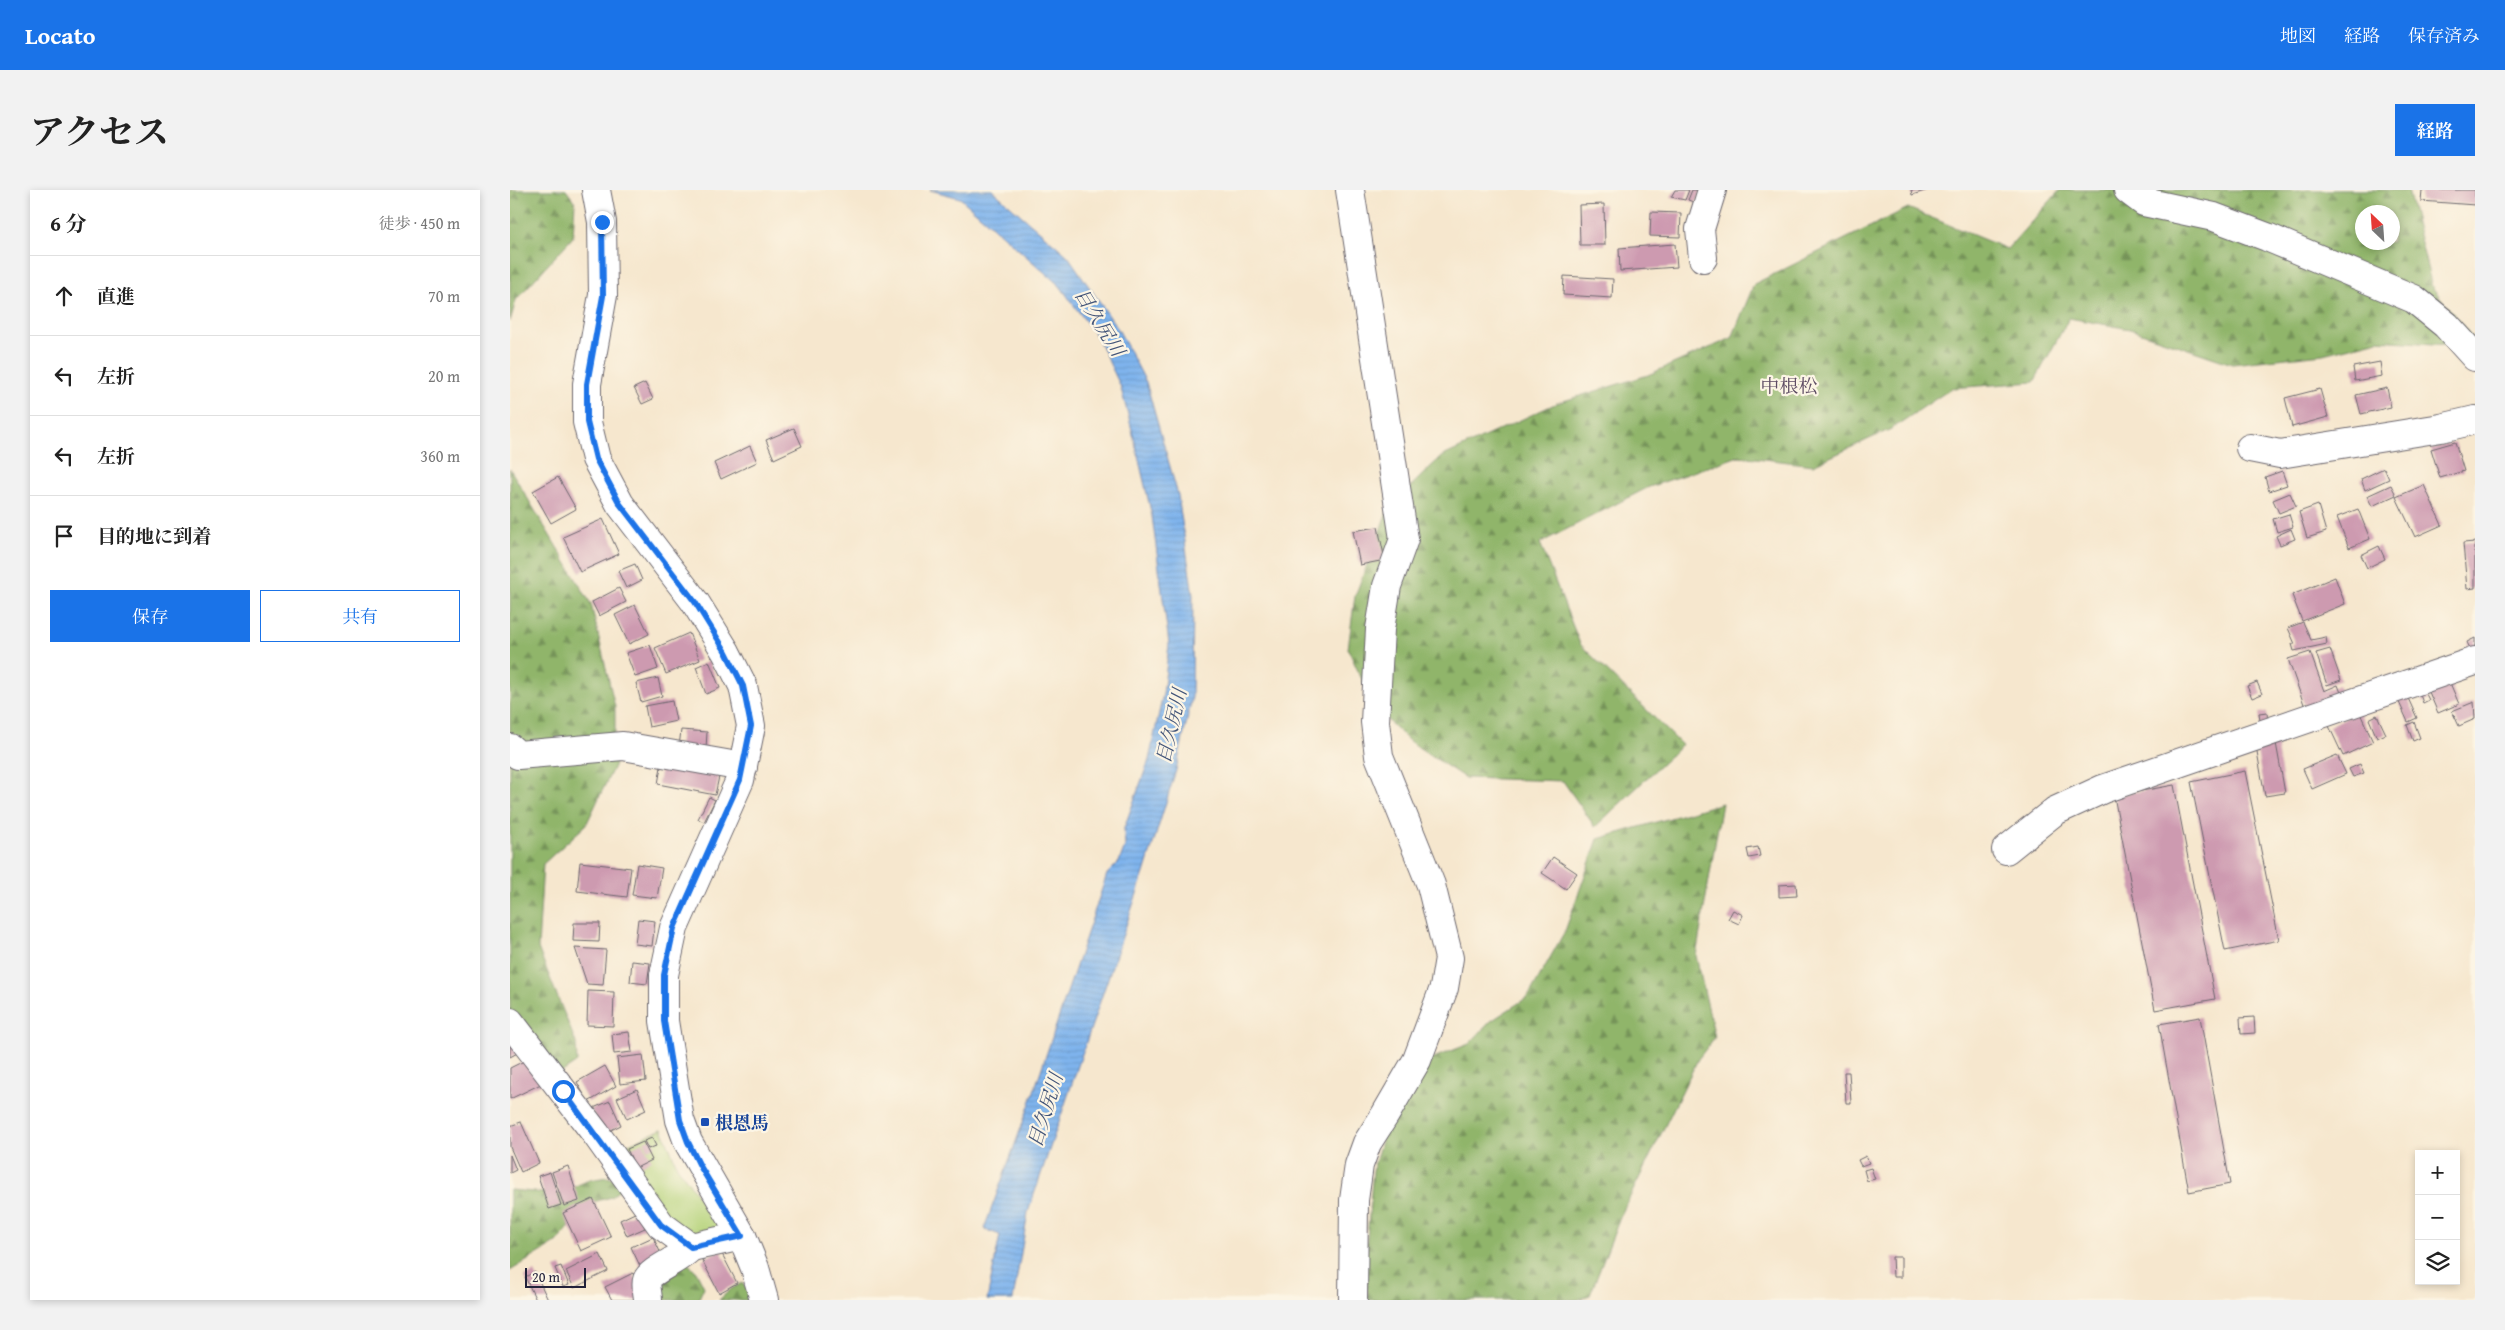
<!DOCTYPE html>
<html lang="ja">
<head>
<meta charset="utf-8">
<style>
	body { margin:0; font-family:"Gentium Book Plus","Noto Serif JP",serif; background:#f2f2f2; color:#222 }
	.controls { position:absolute; right:15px; bottom:15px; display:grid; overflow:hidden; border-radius:0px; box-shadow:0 2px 8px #0003 }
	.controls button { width:45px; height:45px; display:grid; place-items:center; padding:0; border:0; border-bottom:1px solid #e0e0e0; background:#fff; color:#222; font:25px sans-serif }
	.compass { position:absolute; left:1845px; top:15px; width:45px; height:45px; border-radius:50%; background:#fff; box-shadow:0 2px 8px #0003; rotate:335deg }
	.scale { position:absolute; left:15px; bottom:12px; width:61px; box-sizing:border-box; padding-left:5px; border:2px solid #22223b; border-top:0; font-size:14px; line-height:18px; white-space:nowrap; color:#22223b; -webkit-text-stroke:4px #fcf5e5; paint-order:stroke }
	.stop { position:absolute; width:15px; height:15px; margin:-11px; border:4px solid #1a73e8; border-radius:50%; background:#fff }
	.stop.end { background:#1a73e8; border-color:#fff; box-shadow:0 1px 5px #0008 }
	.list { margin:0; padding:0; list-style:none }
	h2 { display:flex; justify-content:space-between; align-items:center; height:65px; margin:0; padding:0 20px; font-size:21px }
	h2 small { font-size:16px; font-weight:400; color:#767676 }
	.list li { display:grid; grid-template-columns:32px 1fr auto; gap:15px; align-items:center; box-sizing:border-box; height:80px; padding:0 20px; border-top:1px solid #e0e0e0 }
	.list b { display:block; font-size:19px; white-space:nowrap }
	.list em { font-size:16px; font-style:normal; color:#767676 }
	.actions { display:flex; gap:10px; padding:15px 20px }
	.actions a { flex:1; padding:11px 0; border:1px solid #1a73e8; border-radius:0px; text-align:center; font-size:18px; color:#1a73e8 }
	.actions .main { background:#1a73e8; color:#fff }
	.icon { flex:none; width:28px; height:28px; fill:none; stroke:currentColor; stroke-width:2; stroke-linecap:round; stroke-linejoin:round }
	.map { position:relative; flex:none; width:1965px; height:1110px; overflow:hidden; border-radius:0px }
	header { display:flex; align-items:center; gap:30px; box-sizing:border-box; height:70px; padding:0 25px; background:#1a73e8; color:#fff }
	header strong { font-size:24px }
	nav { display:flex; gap:28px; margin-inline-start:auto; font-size:18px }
	.intro { display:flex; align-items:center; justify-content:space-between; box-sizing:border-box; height:120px; padding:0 30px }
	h1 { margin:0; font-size:35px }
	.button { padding:12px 22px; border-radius:0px; background:#1a73e8; color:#fff; font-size:18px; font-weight:700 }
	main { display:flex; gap:30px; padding:0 30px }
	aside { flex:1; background:#fff; border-radius:0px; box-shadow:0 2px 8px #0003 }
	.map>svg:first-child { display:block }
</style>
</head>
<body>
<header>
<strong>Locato</strong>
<nav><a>地図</a><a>経路</a><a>保存済み</a></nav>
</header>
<div class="intro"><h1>アクセス</h1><a class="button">経路</a></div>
<main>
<aside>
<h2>6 分<small>徒歩 · 450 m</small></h2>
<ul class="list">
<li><svg class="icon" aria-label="ahead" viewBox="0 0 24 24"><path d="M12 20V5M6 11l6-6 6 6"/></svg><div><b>直進</b></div><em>70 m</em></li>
<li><svg class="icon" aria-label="left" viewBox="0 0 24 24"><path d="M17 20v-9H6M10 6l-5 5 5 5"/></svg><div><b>左折</b></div><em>20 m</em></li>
<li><svg class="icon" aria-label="left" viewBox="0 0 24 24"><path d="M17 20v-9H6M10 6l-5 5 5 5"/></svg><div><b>左折</b></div><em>360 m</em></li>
<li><svg class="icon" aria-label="arrive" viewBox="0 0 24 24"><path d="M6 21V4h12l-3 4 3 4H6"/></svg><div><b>目的地に到着</b></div></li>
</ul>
<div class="actions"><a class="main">保存</a><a>共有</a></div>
</aside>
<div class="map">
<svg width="1965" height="1110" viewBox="0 0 1965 1110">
	<defs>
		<pattern id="forest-firs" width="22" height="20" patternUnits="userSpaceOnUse" patternTransform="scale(1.25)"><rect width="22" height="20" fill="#90b56a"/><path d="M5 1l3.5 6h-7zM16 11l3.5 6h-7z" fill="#759358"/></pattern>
		<pattern id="water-rules" width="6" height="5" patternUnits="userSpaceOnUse" patternTransform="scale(1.25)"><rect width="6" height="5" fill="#7fb4ed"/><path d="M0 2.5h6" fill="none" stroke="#6d9acc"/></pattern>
	</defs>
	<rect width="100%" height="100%" fill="#fcf5e5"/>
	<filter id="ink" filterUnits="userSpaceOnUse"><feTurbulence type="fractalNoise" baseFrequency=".02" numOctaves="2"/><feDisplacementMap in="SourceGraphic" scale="10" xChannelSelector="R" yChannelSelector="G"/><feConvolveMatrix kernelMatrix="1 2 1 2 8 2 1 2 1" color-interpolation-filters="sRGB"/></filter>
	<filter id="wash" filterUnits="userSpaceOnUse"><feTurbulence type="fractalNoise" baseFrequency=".0096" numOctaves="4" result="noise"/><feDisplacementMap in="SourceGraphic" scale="20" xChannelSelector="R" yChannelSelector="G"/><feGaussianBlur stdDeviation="1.12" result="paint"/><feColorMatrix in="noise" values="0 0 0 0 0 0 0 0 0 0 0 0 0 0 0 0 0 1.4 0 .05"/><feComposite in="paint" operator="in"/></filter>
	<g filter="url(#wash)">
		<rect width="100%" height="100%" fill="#f6e7ce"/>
		<g fill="url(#forest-firs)" stroke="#596c52" fill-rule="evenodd">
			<path d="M0,0H56L65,12L63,47L6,110L0,132Z"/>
			<path d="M1550,0H1898L1922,97L1965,151V157L1868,150L1813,164L1722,174L1620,139L1559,128L1524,192L1442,198L1381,239L1303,275L1229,266L1139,297L1030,353L1070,454L1172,555L1085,637L1053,591L955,588L899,551L865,518L838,459L845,406L879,317L931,267L1047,213L1138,185L1222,148L1244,94L1398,18L1497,59ZM1852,22H1882V52H1852Z"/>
			<path d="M0,279L81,414L105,517V574L76,635L33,674L28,758L66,853L67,872L48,885L0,819Z"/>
			<path d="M1212,613L1186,766L1205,847L1188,869L1111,1025L1080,1105L1067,1110H858L855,1071L863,980L880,919L913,872L959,854L981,831L1018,807L1055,741L1088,649Z"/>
			<path d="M97,987L105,989L114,996L101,1007L80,1013L46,1053L0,1081V1000L48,1004L79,990Z"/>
			<path d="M176,1072L186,1081L194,1097L188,1110H145V1092Z"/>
			<path d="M232,1093L237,1099L238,1110H209L221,1099Z"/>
		</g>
		<path fill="#b5d37a" stroke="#6c7a5a" d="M152,939L167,976L211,1039L191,1047L170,1040L103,961Z"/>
		<path fill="url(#water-rules)" stroke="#506b94" d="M420,0H482L558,66L608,139L636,192L668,305L683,405L682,507L666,580L634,683L518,1022L503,1110H477L490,1045L474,1039L519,916L597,684L609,672L615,656L614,638L639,570L653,504L659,454L642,326L622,240L610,195L587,147L550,96L450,8Z"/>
		<g id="blocks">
			<g fill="#cd9ab0">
				<path d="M1165,0H1179L1175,10L1161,7Z"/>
				<path d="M1182,0H1191L1186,13L1178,10Z"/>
				<path d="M1401,0H1418L1402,5Z"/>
				<path d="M1912,0H1965V15L1911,11Z"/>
				<path d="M1094,14L1095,55H1070L1069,15Z"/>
				<path d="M1141,22L1171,23L1170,47L1140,46Z"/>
				<path d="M1165,54L1167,77L1110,81L1109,58Z"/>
				<path d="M1054,86L1103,89L1102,108L1053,105Z"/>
				<path d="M1870,172L1872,186L1845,191L1843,177Z"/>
				<path d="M135,193L143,209L132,214L124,198Z"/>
				<path d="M1877,198L1881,217L1851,224L1846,205Z"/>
				<path d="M1810,199L1818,227L1782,237L1775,208Z"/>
				<path d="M284,238L292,256L264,269L256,250Z"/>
				<path d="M1945,252L1954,281L1930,288L1921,259Z"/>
				<path d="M240,256L247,272L211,289L204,273Z"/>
				<path d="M1874,278L1879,289L1855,300L1851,289Z"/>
				<path d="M1772,281L1777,295L1759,301L1755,287Z"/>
				<path d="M48,287L66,319L41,333L23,301Z"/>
				<path d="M1881,295L1886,305L1862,316L1857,306Z"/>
				<path d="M1914,295L1932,335L1905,347L1886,307Z"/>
				<path d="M1780,303L1786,316L1769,323L1763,310Z"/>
				<path d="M1808,315L1816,342L1797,348L1789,322Z"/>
				<path d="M1848,319L1860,349L1839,358L1827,327Z"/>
				<path d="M1779,324L1783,337L1767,342L1763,329Z"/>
				<path d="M93,329L109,364L70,382L53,347Z"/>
				<path d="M868,337L875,370L850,375L843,341Z"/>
				<path d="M1781,339L1785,349L1770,355L1766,346Z"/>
				<path d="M1965,352V398L1957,399L1953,353Z"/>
				<path d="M1869,356L1875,369L1857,378L1851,365Z"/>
				<path d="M125,374L132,390L116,398L108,381Z"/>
				<path d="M1825,387L1835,414L1792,431L1782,405Z"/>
				<path d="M109,398L116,412L89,426L82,412Z"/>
				<path d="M125,415L139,444L119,454L105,425Z"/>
				<path d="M1793,432L1801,450L1816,447L1817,454L1784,461L1782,454H1785L1778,438Z"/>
				<path d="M179,443L190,470L156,484L145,458Z"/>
				<path d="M1965,448V470L1957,452Z"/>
				<path d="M140,455L148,479L125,487L116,463Z"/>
				<path d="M1820,459L1831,490L1817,495L1806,463Z"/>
				<path d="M1800,462L1814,501L1828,495L1835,513L1796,520L1778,469Z"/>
				<path d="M199,471L210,498L196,504L186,477Z"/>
				<path d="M148,488L152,506L131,512L126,493Z"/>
				<path d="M1747,492L1752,504L1742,508L1737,496Z"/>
				<path d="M1940,493L1949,514L1928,523L1919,502Z"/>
				<path d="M1914,500L1919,510L1913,513L1909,502Z"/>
				<path d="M1897,506L1907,528L1898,532L1888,510Z"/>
				<path d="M162,511L166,531L139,537L135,516Z"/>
				<path d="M1964,512L1965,529L1949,536L1942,521Z"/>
				<path d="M1849,521L1863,552L1833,566L1819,536Z"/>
				<path d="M1757,522L1758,537L1751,538L1749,523Z"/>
				<path d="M1867,525L1876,544L1867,548L1859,529Z"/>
				<path d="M1904,532L1910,548L1903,551L1897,535Z"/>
				<path d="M171,540L197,542L196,559L169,557Z"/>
				<path d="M1766,553L1775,603L1755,606L1746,556Z"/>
				<path d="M1827,565L1836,584L1802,599L1793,579Z"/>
				<path d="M152,571L210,582L205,605L148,594Z"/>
				<path d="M1850,574L1854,583L1843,587L1839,579Z"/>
				<path d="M1735,581L1769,750L1715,761L1681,592Z"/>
				<path d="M1664,595L1705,809L1645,820L1604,606Z"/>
				<path d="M199,607L205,610L194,632L188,629Z"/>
				<path d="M1248,657L1250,666L1239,668L1237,659Z"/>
				<path d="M1043,667L1067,683L1056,699L1032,683Z"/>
				<path d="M70,672L121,678L117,707L67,701Z"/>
				<path d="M127,674L152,678L147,708L122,705Z"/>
				<path d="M1286,694L1287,706L1269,707V695Z"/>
				<path d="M1223,720L1233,725L1229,734L1218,729Z"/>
				<path d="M128,729L145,731L142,756L125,754Z"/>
				<path d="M64,733H90L89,752L63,751Z"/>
				<path d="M65,758L96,760L93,795L77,794Z"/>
				<path d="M122,771L140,773L137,794L120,792Z"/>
				<path d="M78,801L104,802L103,836L77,835Z"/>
				<path d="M1690,827L1720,994L1679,1002L1649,834Z"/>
				<path d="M1744,827L1745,843L1731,844L1730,828Z"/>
				<path d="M0,840L13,860L0,867Z"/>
				<path d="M119,842L122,862L104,864L102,844Z"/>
				<path d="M133,865L136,891L110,894L107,868Z"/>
				<path d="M20,868L33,893L0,909V878Z"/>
				<path d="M95,876L106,896L78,912L67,892Z"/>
				<path d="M1334,882H1339L1341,913H1336Z"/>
				<path d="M127,899L136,920L117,929L107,908Z"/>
				<path d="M100,911L111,935L93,944L81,919Z"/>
				<path d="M11,932L29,973L11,982L0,957V936Z"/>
				<path d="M142,948L146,956L138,959L134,951Z"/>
				<path d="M133,952L142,970L126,978L117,959Z"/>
				<path d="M0,965L6,980L0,983Z"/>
				<path d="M1356,966L1359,973L1351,976L1348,970Z"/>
				<path d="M58,976L69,1011L54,1016L42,982Z"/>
				<path d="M1361,978L1365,989L1357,991L1354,980Z"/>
				<path d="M40,982L51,1015L39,1019L28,986Z"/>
				<path d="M83,1009L101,1047L71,1061L53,1023Z"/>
				<path d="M127,1022L135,1038L117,1046L110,1030Z"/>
				<path d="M143,1047L153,1068L131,1078L121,1057Z"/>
				<path d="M210,1060L227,1093L209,1103L192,1070Z"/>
				<path d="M90,1064L98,1081L64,1098L56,1081Z"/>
				<path d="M1382,1067H1391V1087H1383Z"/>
				<path d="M51,1076L59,1095L53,1097L45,1078Z"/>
				<path d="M25,1082L38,1110H26L15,1087Z"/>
				<path d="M123,1083L136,1110H102L95,1097Z"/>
			</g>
		</g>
	</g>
	<g filter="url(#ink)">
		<use href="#blocks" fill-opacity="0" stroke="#6c676e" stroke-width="1"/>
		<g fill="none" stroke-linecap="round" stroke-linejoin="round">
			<defs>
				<g id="minor">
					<path d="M86,0L92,32L93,105L77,194V232L86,269L110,314L185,412L216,462L233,496L241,536L230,590L164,738L154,785V831L170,930L178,952L232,1046L245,1078L254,1110"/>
					<path d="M840,0L894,349L877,396L870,439L865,532L869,566L921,695L939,768L934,798L907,870L875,925L857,953L849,975L844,1010L843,1110"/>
					<path d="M1618,0L1634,12L1704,27L1757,47L1904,109L1936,135L1965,167"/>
					<path d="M1193,68L1190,39L1202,0"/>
					<path d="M1740,258L1770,264L1931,238L1965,230"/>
					<path d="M0,558L8,565L113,556L233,577"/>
					<path d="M1496,660L1545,621L1593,599L1965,471"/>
					<path d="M0,832L86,944L151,1035L181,1057L232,1046"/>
					<path d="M138,1110C138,1104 135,1095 137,1090C141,1080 171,1069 181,1057"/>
				</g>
			</defs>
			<use href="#minor" stroke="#6c676e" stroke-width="30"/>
			<use href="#minor" stroke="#fff" stroke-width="28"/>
		</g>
	</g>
	<g fill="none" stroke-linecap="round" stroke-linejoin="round" filter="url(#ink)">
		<path stroke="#1a73e8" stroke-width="6" d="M53,901L151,1035L181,1057L232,1046L190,976L178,952L170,930L154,831V785L164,738L230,590L241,536L233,496L216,462L185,412L110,314L86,269L77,232V194L93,106L92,32"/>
	</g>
	<rect fill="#1a4fb4" stroke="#fcf5e5" stroke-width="2" x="190" y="927" width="10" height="10" rx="2.5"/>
	<g text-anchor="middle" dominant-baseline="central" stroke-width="4.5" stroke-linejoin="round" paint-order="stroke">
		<g font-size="18" font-weight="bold" fill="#164399" stroke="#fcf5e5" text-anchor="start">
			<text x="205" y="932">根恩馬</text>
		</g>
		<g font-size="19" font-style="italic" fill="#435579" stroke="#fcf5e5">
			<text transform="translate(590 132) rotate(58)">目久尻川</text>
			<text transform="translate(661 536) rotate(-77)">目久尻川</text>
			<text transform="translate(535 920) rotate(-73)">目久尻川</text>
		</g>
		<g font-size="19" fill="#5e4c64" stroke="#fcf5e5">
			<text x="1279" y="196">中根松</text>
		</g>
	</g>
</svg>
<div class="controls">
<button>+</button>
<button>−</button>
<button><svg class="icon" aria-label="layers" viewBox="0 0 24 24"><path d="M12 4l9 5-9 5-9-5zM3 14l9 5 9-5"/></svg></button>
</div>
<svg class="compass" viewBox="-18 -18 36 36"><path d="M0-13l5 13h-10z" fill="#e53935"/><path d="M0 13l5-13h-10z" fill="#767676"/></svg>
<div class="scale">20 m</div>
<div class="stop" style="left:53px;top:901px"></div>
<div class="stop end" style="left:92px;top:32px"></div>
</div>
</main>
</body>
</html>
